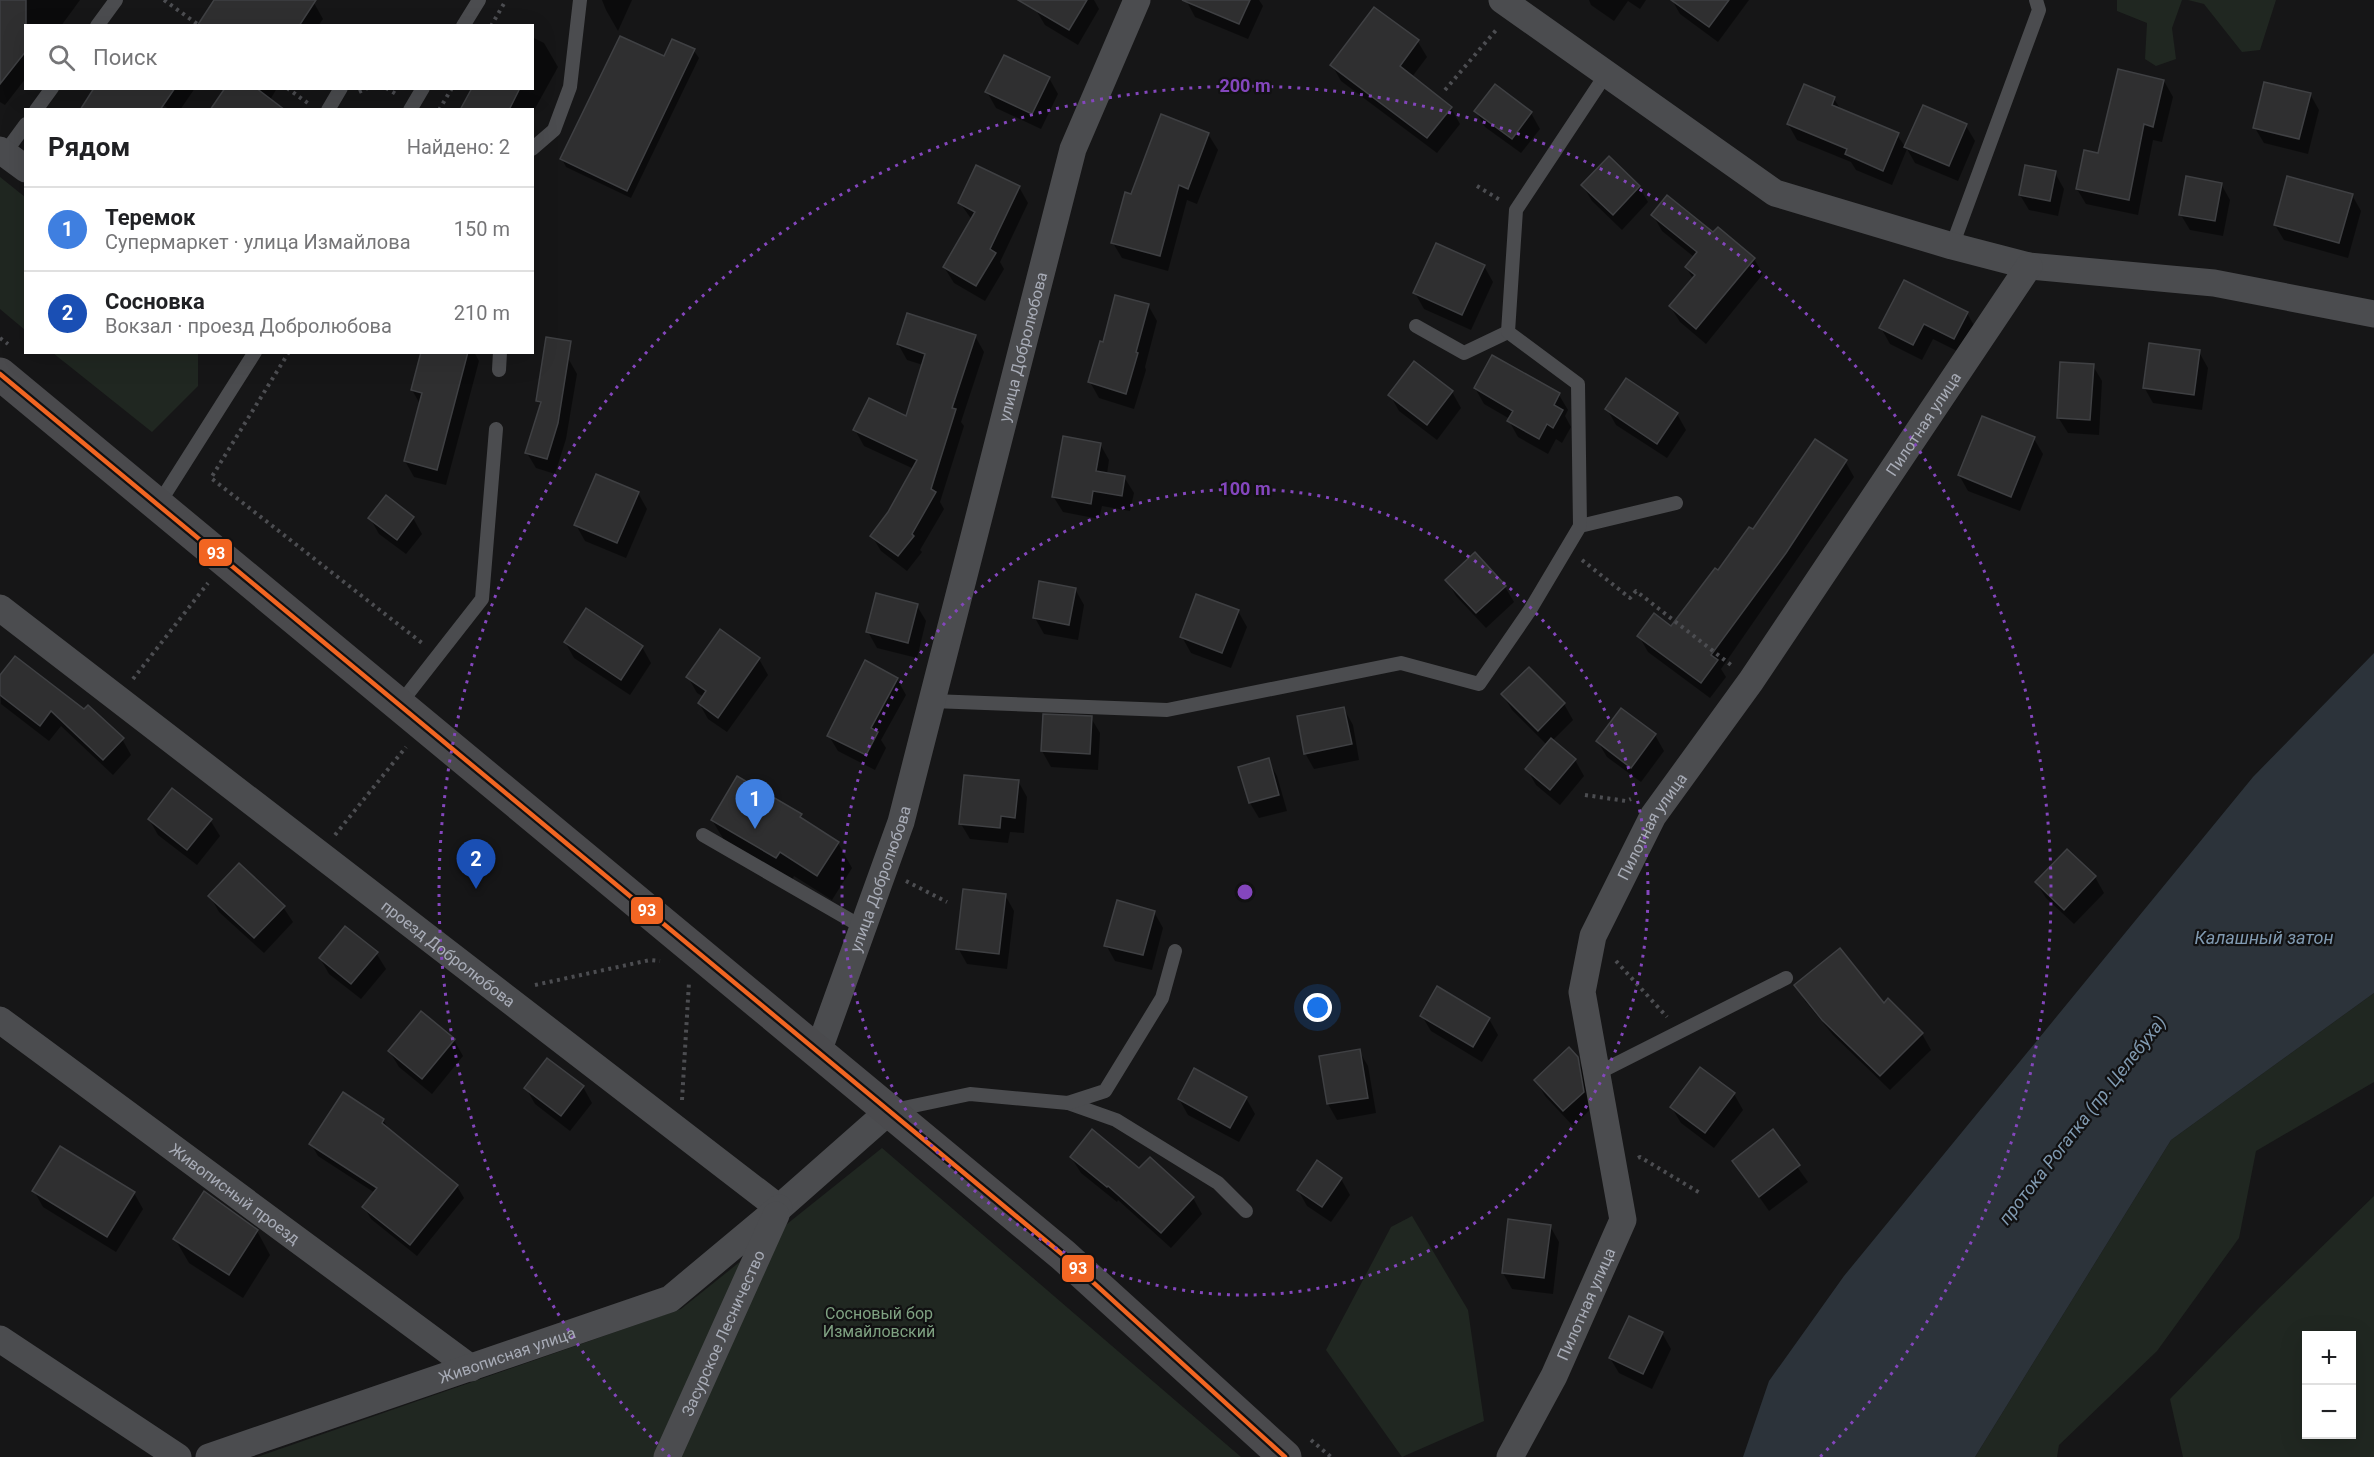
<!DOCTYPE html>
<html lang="ru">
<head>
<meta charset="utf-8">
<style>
	body { margin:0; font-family:Roboto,sans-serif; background:#f6f6f6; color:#202124 }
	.controls { position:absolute; right:18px; bottom:18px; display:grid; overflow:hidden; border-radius:0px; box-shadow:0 6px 24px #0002 }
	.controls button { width:54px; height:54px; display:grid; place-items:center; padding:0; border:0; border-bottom:2px solid #e0e0e0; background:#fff; color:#202124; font:30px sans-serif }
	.you { position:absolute; left:1318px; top:1008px; width:21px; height:21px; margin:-15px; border:4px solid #fff; border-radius:50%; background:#1a73e8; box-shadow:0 0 0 9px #1a73e833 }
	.badge { display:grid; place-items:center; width:39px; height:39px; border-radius:50%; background:#75787f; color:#fff; font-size:20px; font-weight:700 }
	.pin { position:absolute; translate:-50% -50px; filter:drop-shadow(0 2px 3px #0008) }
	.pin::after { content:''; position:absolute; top:32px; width:21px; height:18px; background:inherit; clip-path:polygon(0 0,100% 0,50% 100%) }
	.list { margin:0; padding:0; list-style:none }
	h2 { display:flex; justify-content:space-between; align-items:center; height:78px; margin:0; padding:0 24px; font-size:26px }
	h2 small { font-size:20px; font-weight:400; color:#757577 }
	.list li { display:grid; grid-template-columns:39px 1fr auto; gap:18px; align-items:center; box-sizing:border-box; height:84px; padding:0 24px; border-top:2px solid #e0e0e0 }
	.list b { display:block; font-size:22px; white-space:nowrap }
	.list p { margin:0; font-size:20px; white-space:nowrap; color:#757577 }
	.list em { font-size:20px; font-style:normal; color:#757577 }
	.icon { flex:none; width:33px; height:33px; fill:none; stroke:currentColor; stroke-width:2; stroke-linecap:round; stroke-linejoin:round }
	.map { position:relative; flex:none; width:2374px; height:1457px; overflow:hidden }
	.search { position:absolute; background:#fff; box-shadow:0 6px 24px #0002; left:24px; top:24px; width:510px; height:66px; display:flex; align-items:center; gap:15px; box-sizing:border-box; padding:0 21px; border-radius:0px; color:#757577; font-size:22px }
	.panel { position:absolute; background:#fff; box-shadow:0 6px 24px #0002; left:24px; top:108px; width:510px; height:246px; border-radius:0px }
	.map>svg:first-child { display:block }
</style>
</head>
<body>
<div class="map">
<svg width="2374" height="1457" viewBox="0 0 2374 1457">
	<rect width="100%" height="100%" fill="#161617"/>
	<g fill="#202721" fill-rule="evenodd">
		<path d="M2117,0H2182L2172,28L2176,59L2156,66L2145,59L2147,23L2117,11Z"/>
		<path d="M2188,0H2276L2260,50L2242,52L2204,4Z"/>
		<path d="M0,177L25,197V330L0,309Z"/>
		<path d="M53,353H198V386L152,432Z"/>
		<path d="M2374,993V1082L2256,1151L2239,1238L2157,1351L2059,1445L2057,1457H1975L2171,1140Z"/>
		<path d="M882,1148L1241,1457H257L681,1309Z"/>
		<path d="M2374,1196V1457H2183L2170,1399L2260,1307ZM2306,1336H2352V1434H2306Z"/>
		<path d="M1412,1216L1468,1310L1484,1421L1402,1457L1326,1350L1391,1227Z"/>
	</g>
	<path fill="#2c333a" d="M2374,653V993L2171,1140L1975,1457H1743L1769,1381L1844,1276L2253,777Z"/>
	<g fill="#0007">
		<path d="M0,0H80L61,26H26V78L5,105L0,102Z"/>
		<path d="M216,0H309L314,3L323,19L318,26H209Z"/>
		<path d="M602,0H632L618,31L606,10Z"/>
		<path d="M1042,0H1094L1099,9L1078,45L1045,25L1036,10Z"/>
		<path d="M1186,0H1259L1263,6L1248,39L1195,17Z"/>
		<path d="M1589,0H1646L1640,9L1628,1L1614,21L1591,5Z"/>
		<path d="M1672,0H1749L1718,42L1680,14Z"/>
		<path d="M1374,9L1418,42L1427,57L1412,77L1451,108L1460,124L1437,153L1341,81L1332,65Z"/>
		<path d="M532,37L544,43L558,67L532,114V110H462L473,88H532Z"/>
		<path d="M673,41L694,51L699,58L631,198L566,167L562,159L665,58Z"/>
		<path d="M1049,78L1058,94L1041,129L996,108L987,92Z"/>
		<path d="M2164,81L2173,97L2162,142L2153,140L2138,215L2086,204L2077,189L2099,155Z"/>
		<path d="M1804,86L1834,99L1841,110L1897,135L1906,148L1923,107L1966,126L1975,141L1958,181L1915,163L1907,149L1892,185L1856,170L1851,162L1797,140L1788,124Z"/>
		<path d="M106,88H195L180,110H170L162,104Z"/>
		<path d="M227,88H277L270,100Z"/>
		<path d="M2310,94L2319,110L2308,154L2264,143L2255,128Z"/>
		<path d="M1476,111L1531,113L1540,129L1521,153L1485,127Z"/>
		<path d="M1208,134L1218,150L1197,204L1187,200L1168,271L1122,258L1113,243L1132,196Z"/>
		<path d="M2055,173L2064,189L2058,216L2029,210L2020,195Z"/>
		<path d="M2221,184L2230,200L2223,236L2190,230L2181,215Z"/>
		<path d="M1583,186L1639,187L1648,202L1622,230L1592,201Z"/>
		<path d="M1019,187L1028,203L1000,262L1004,269L985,301L954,283L944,267L972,220L960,203Z"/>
		<path d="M2352,195L2361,211L2348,258L2284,240L2275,225Z"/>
		<path d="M1653,215L1713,235L1754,259L1763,274L1706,344L1680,322L1670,306L1693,279L1686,267L1694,257L1662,231Z"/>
		<path d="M1484,266L1493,282L1471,330L1424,309L1415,293Z"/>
		<path d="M1148,305L1157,321L1145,367L1146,370L1134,409L1099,398L1090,382L1104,344Z"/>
		<path d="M1967,313L1976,329L1963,354L1933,339L1922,360L1890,344L1881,328Z"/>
		<path d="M975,336L984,352L961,422L964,426L940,502L944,509L920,550L922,552L907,571L881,551L872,536L889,513L914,469L864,446L855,430L907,418L923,365L907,360L898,344Z"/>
		<path d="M422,352H474L479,361L446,485L414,477L405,461L420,404L412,390Z"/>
		<path d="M2199,352L2208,368L2202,410L2153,403L2144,387Z"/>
		<path d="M568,358L577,374L566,439L555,474L536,468L527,453L541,407L537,400Z"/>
		<path d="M2093,366L2102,381L2099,435L2068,433L2058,417Z"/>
		<path d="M1475,388L1559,395L1568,410L1565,416L1571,427L1562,443L1556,439L1548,454L1518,437L1509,421L1510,419L1484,404Z"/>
		<path d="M1452,392L1461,408L1437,440L1399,411L1390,395Z"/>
		<path d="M1607,409L1677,414L1686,430L1667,458L1616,425Z"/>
		<path d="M2034,439L2043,454L2020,511L1968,491L1959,475Z"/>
		<path d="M1100,444L1109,460L1107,474L1124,477L1134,493L1130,511L1102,506L1099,519L1063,512L1053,496Z"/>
		<path d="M1845,461L1854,477L1721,669L1726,677L1710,698L1648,652L1639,636L1671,628L1754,531Z"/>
		<path d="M638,493L647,509L626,558L585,541L576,525Z"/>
		<path d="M370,518H413L422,534L406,554L379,534Z"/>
		<path d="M1447,580L1505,587L1514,602L1486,628L1456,596Z"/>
		<path d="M1075,589L1084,605L1078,640L1044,634L1035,618Z"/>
		<path d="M917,606L926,621L917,658L877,648L868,632Z"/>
		<path d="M586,610L642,647L651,663L630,695L574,658L565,642Z"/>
		<path d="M1238,611L1247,627L1231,668L1191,653L1182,637Z"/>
		<path d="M759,659L768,675L727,732L708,719L699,703L704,697L697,693L688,677Z"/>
		<path d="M1529,669L1564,704L1573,720L1552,741L1575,760L1584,776L1560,805L1536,785L1527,769L1547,745L1512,710L1503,695Z"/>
		<path d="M0,678L122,739L131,755L113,775L61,726L49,741L1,704Z"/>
		<path d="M897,679L906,695L881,740L886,748L875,770L838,751L829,736Z"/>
		<path d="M1344,709L1353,725L1359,760L1314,769L1305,753Z"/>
		<path d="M1091,718L1100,733L1098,770L1051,767L1042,751Z"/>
		<path d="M1655,735L1664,751L1641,782L1607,757L1598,742Z"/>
		<path d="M1268,760L1277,776L1287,811L1259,818L1250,803L1240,768Z"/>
		<path d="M1018,781L1027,797L1024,833L1010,832L1008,843L970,839L961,824Z"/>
		<path d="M801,815L805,822L838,843L852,868L832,900L794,876L791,882L727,845L712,820Z"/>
		<path d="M149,819L210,820L220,836L197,865L158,835Z"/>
		<path d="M2067,851L2095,877L2104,893L2074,924L2046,898L2036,882Z"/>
		<path d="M1005,895L1014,911L1007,969L967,964L958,948Z"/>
		<path d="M210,896L283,907L293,922L264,953L219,912Z"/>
		<path d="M1154,912L1163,928L1152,970L1115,961L1106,945Z"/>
		<path d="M376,953L386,969L361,999L329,974L320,958Z"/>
		<path d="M1796,985L1884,1005L1922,1034L1931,1050L1890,1090L1833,1035L1805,1001Z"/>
		<path d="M1422,1016L1489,1019L1498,1035L1482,1062L1431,1031Z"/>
		<path d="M454,1040L463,1056L432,1094L399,1067L390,1052Z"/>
		<path d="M1359,1051L1368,1066L1376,1113L1337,1120L1328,1104Z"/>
		<path d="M1576,1058L1586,1074L1592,1108L1573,1126L1545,1096L1536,1080Z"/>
		<path d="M583,1087L592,1103L570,1131L535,1104L526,1088Z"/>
		<path d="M1734,1094L1743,1110L1714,1148L1681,1123L1672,1108Z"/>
		<path d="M1246,1098L1255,1114L1239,1142L1188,1115L1179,1099Z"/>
		<path d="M383,1120L390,1131L457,1186L464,1198L417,1256L371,1219L364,1207L375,1193L318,1156L311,1144Z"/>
		<path d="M1772,1132L1808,1182L1769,1211L1734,1161Z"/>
		<path d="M1071,1157L1140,1170L1193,1198L1202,1214L1171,1248L1118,1200L1117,1202L1081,1173Z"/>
		<path d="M1341,1179L1350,1195L1331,1222L1307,1206L1298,1190Z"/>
		<path d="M34,1191L134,1193L143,1209L116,1252L43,1207Z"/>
		<path d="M1550,1226L1559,1242L1553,1294L1512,1289L1503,1273Z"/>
		<path d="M257,1231L270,1255L243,1298L189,1263L175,1239Z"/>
		<path d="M1662,1333L1671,1349L1652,1389L1619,1373L1610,1358Z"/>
	</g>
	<g fill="#2f2f30" stroke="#3f4043" stroke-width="1.5">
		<path d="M0,0H26V51L0,84Z"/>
		<path d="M214,0H316L299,26H197Z"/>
		<path d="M1018,0H1087L1069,30Z"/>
		<path d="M1182,0H1250L1239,24Z"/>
		<path d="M1671,0H1729L1709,27Z"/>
		<path d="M1374,7L1419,40L1400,66L1452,107L1427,138L1330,65Z"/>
		<path d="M620,36L664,56L672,39L695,49L627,191L560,159Z"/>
		<path d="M1004,55L1050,77L1032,114L985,92Z"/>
		<path d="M2118,69L2164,80L2153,127L2144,124L2129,200L2076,189L2084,150L2098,153Z"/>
		<path d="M2264,82L2311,93L2299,139L2253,128Z"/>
		<path d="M1495,84L1532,112L1512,139L1474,111Z"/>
		<path d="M1804,84L1835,97L1832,105L1899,133L1883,171L1845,154L1847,149L1787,124Z"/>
		<path d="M94,88H175L160,110H80Z"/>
		<path d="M225,88H256L285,110H210Z"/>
		<path d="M472,88H520L509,110H460Z"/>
		<path d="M1923,105L1967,124L1949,166L1904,147Z"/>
		<path d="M1161,114L1209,133L1188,189L1179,185L1160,256L1111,243L1125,192L1131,194Z"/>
		<path d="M1609,156L1640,186L1613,215L1581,185Z"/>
		<path d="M976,165L1020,186L990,249L996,253L976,286L943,267L975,212L958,203Z"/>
		<path d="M2025,165L2056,171L2050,201L2019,195Z"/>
		<path d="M2186,176L2222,183L2215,221L2179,215Z"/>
		<path d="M2287,176L2353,194L2339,243L2274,225Z"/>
		<path d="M1667,195L1713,232L1718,227L1755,258L1696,329L1669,306L1695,275L1685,267L1697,252L1651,215Z"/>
		<path d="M1436,243L1485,265L1462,315L1413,293Z"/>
		<path d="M1904,280L1968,312L1954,339L1924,324L1913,345L1879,328Z"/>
		<path d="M1115,295L1149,304L1136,352L1138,353L1126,394L1088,382L1100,341L1103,342Z"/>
		<path d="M907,313L976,335L952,408L956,409L931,489L936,492L912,534L914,536L898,556L870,536L888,512L917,460L853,430L869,398L906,416L925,354L897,344Z"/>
		<path d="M546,337L571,341L558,423L547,459L525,453L541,402L536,401Z"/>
		<path d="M2149,343L2200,350L2194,395L2143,388Z"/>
		<path d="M421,352H468L437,470L404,461L422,393L411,390Z"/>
		<path d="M1492,355L1560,393L1554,405L1563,410L1553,428L1547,424L1539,439L1507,421L1513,411L1474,388Z"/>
		<path d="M1414,361L1453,391L1427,425L1388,395Z"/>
		<path d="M2060,362L2094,364L2090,420L2057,418Z"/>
		<path d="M1626,378L1678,413L1657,444L1605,409Z"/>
		<path d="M1982,416L2035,437L2011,497L1958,475Z"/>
		<path d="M1063,436L1101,443L1096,471L1125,476L1122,496L1093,491L1091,504L1052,497Z"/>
		<path d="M1815,439L1847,460L1786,553L1711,655L1718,660L1701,683L1637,636L1654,613L1671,626L1715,568L1718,570L1749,527L1753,529Z"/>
		<path d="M596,474L639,492L617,543L574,525Z"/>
		<path d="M386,495L414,517L397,540L368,518Z"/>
		<path d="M1475,552L1506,586L1476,613L1445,580Z"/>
		<path d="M1039,581L1076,588L1069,625L1033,618Z"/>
		<path d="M876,593L918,604L908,643L866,632Z"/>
		<path d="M1196,594L1239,610L1222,653L1180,637Z"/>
		<path d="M586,608L643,646L621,680L564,642Z"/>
		<path d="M720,629L760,658L718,718L698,703L706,691L686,677Z"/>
		<path d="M15,656L84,709L88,705L124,738L103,760L51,711L40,726L0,695V675Z"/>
		<path d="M865,660L898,678L871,728L878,732L866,755L827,736Z"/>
		<path d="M1529,667L1565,703L1538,731L1501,694Z"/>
		<path d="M1344,707L1352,744L1304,754L1297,716Z"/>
		<path d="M1621,708L1656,734L1631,768L1596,741Z"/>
		<path d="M1043,714L1092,716L1090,754L1041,751Z"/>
		<path d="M1551,738L1576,759L1550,790L1525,769Z"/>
		<path d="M1269,758L1279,795L1249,803L1238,767Z"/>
		<path d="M964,775L1019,780L1015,818L1001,816L1000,828L959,824Z"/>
		<path d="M737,776L802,814L800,817L839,842L817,876L780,852L776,858L711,820Z"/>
		<path d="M172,788L212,819L187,850L148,819Z"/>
		<path d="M2067,849L2096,876L2064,910L2035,882Z"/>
		<path d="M239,863L285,906L254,938L208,896Z"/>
		<path d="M963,889L1006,894L999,954L956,949Z"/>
		<path d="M1117,900L1155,911L1143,955L1104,946Z"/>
		<path d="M345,926L378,952L351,984L319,958Z"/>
		<path d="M1840,948L1884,1003L1888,998L1923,1033L1880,1076L1822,1020L1794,985Z"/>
		<path d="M1437,986L1490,1018L1473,1047L1420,1016Z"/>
		<path d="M421,1011L455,1039L422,1079L388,1051Z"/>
		<path d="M1569,1047L1578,1057L1584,1092L1563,1111L1534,1080Z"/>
		<path d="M1360,1049L1368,1098L1327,1104L1319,1056Z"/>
		<path d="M547,1058L584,1086L561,1116L524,1088Z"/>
		<path d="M1700,1067L1735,1093L1705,1133L1670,1107Z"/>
		<path d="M1194,1068L1247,1097L1230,1128L1178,1099Z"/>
		<path d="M343,1092L384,1119L382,1123L458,1185L410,1245L362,1207L377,1188L309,1144Z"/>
		<path d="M1092,1129L1139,1168L1150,1157L1194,1197L1161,1233L1108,1186L1107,1187L1070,1157Z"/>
		<path d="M1773,1129L1800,1165L1759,1197L1732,1161Z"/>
		<path d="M60,1146L135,1192L107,1237L32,1191Z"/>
		<path d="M1317,1160L1342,1178L1322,1207L1297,1190Z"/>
		<path d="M204,1191L258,1230L229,1275L173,1239Z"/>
		<path d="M1508,1219L1551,1225L1544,1278L1502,1273Z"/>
		<path d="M1629,1316L1663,1332L1643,1374L1609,1358Z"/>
	</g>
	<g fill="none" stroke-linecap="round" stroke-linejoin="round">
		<g stroke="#4c4d51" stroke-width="4" stroke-dasharray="3 4.5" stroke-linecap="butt">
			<path d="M164,0L200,26"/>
			<path d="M491,26L506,0"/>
			<path d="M287,88L309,104"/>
			<path d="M386,88L396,94"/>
			<path d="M1445,90L1497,29"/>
			<path d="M359,92L368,88"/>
			<path d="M439,110L452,88"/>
			<path d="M1477,186L1500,200"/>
			<path d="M0,338L8,344"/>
			<path d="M289,352L211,478L422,643"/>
			<path d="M1582,560L1630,598L1636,591L1731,665"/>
			<path d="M133,679L208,583"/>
			<path d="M1585,795L1626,801L1631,799"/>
			<path d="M335,835L406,747"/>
			<path d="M906,881L947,902"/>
			<path d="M1616,961L1667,1017"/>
			<path d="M535,985L650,960L660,961"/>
			<path d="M682,1100L689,982"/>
			<path d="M1638,1158L1640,1157L1700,1193"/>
			<path d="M1311,1440L1331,1457"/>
		</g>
		<g stroke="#4b4c4f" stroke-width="14">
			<path d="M97,26L116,0"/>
			<path d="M463,26L479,0"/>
			<path d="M36,110L52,88"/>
			<path d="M328,110L341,88"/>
			<path d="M410,110L423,88"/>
			<path d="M532,149L554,130L570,87L580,0"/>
			<path d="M4,154L26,124"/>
			<path d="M1952,246L2039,10L2036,0"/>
			<path d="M1416,326L1464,353L1508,332"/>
			<path d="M499,370L500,352"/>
			<path d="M158,505L255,352"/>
			<path d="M1580,526L1676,503"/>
			<path d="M932,701L1167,710L1401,663L1479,684L1530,610L1580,526L1578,384L1508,332L1516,210L1606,74"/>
			<path d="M399,705L482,599L496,429"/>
			<path d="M703,835L864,928"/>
			<path d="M1598,1073L1786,978"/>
			<path d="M1068,1103L1116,1120L1218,1183L1246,1211"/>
			<path d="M894,1110L970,1094L1068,1103L1105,1091L1162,998L1175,951"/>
		</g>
		<g stroke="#4b4c4f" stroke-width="27">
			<path d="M1502,0L1775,193L1952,246L2029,266L2214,283L2374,314"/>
			<path d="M0,150L26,169"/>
			<path id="s1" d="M0,608L779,1208L889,1111"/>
			<path id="s2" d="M0,1020L471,1368"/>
			<path id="s3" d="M818,1052L901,822L1073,149L1137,0"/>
			<path d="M0,1339L178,1457"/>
			<path id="s4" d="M209,1457L670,1299L779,1208"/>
			<path id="s5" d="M667,1457L776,1215"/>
			<path id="s6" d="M1510,1457L1554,1376L1623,1220L1582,992L1593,936L1653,816L1751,681L2029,266"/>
		</g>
		<path stroke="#4a4a4d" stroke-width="33" d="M0,374L1063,1255L1285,1457"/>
		<defs>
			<path id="bus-1" d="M0,374L1063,1255L1285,1457"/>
		</defs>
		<use href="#bus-1" stroke="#111112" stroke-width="9"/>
		<use href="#bus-1" stroke="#f26522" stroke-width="4.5"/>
	</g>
	<g fill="none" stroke="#8446bd" stroke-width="3" stroke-dasharray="3 6">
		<circle cx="1245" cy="892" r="403"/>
		<path d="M670 1457A806 806 0 1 1 1820 1457"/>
	</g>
	<g text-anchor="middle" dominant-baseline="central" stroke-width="4.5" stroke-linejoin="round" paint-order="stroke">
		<g font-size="16" fill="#a8acb7" stroke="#111112">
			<text stroke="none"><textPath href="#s3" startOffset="735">улица Добролюбова</textPath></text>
			<text stroke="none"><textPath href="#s6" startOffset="1162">Пилотная улица</textPath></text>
			<text stroke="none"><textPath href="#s6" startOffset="676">Пилотная улица</textPath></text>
			<text stroke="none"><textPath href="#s3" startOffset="184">улица Добролюбова</textPath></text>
			<text stroke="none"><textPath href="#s1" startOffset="566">проезд Добролюбова</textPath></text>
			<text stroke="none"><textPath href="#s2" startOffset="292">Живописный проезд</textPath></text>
			<text stroke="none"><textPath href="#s6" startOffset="171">Пилотная улица</textPath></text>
			<text stroke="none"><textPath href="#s5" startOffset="136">Засурское Лесничество</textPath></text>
			<text stroke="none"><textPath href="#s4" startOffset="315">Живописная улица</textPath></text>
		</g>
		<g font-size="16" fill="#7fa282" stroke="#111112">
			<text x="879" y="1313">Сосновый бор<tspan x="879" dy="18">Измайловский</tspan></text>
		</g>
		<g font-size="18" font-style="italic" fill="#809ab1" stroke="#111112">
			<text x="2264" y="937">Калашный затон</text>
			<text transform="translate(2082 1120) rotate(-52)">протока Рогатка (пр. Целебуха)</text>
		</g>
	</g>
	<circle cx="1245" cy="892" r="9" fill="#8446bd" stroke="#111112" stroke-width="3"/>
	<g font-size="18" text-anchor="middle" font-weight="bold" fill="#8446bd" stroke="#111112" stroke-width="4.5" stroke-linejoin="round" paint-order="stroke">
		<text x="1245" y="92">200 m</text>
		<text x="1245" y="495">100 m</text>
	</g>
	<g stroke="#111112" stroke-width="2">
		<rect x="198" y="538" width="35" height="29" rx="6" fill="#f26522"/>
		<rect x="630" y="896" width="34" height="29" rx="6" fill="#f26522"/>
		<rect x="1061" y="1254" width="34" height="29" rx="6" fill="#f26522"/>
	</g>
	<g font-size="16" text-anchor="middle" font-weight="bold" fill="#fff">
		<text x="216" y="559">93</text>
		<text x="647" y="916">93</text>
		<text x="1078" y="1274">93</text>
	</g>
</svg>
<div class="controls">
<button>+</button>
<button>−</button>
</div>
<div class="you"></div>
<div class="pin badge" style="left:755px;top:829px;background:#3f7fe0">1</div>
<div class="pin badge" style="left:476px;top:889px;background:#1a4fb4">2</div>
<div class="search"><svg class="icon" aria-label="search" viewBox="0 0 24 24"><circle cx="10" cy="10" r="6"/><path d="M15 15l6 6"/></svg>Поиск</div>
<section class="panel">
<h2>Рядом<small>Найдено: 2</small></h2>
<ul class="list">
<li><span class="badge" style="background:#3f7fe0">1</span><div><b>Теремок</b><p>Супермаркет · улица Измайлова</p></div><em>150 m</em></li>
<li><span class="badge" style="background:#1a4fb4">2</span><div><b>Сосновка</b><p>Вокзал · проезд Добролюбова</p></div><em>210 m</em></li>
</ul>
</section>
</div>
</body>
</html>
